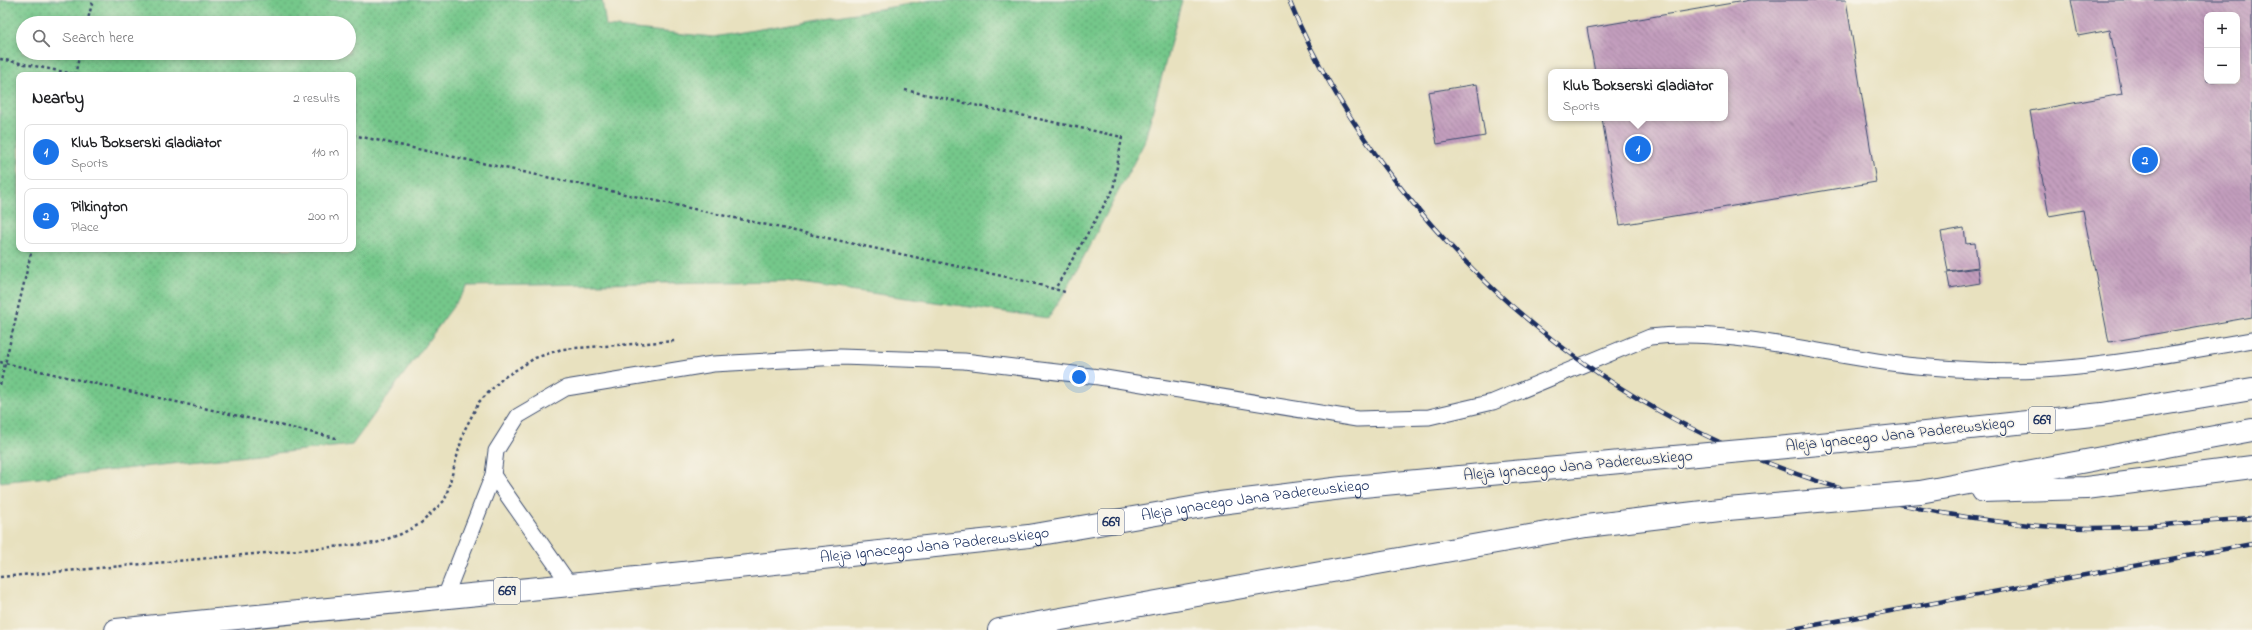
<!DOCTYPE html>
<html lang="en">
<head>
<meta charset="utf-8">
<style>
	body { margin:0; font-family:"Indie Flower",sans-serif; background:#f6f6f6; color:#202124 }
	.controls { position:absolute; right:12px; top:12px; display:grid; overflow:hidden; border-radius:8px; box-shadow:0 2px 6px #0003 }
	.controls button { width:36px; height:36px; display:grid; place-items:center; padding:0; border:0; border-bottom:1px solid #e0e0e0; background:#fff; color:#202124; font:20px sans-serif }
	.you { position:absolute; left:1079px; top:377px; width:14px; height:14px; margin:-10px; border:3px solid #fff; border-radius:50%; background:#1a73e8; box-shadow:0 0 0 6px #1a73e833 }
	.badge { display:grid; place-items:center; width:26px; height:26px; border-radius:50%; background:#1a73e8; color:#fff; font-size:13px; font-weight:700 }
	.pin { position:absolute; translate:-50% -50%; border:2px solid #fff; box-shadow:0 1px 4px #0006 }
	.popup { position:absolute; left:1548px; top:69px; width:180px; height:52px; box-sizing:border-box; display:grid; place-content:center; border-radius:8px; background:#fff; filter:drop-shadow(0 1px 3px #0005); font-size:13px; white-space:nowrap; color:#757577 }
	.popup b { font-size:15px; color:#202124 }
	.popup::after { content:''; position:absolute; left:50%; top:100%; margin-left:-8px; border:8px solid transparent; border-top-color:#fff }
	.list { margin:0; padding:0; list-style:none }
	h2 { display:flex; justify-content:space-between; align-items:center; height:52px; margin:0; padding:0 16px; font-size:17px }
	h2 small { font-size:13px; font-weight:400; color:#757577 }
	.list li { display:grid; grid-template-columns:26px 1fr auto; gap:12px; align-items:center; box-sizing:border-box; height:56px; margin:0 8px 8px; padding:0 8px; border:1px solid #e0e0e0; border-radius:8px }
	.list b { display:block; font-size:15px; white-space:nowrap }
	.list p { margin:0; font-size:13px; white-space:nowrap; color:#757577 }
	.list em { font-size:13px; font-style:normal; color:#757577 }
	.icon { flex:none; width:22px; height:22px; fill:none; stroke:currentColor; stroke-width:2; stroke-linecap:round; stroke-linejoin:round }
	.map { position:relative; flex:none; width:2252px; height:630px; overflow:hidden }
	.search { position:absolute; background:#fff; box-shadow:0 2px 6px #0003; left:16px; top:16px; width:340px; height:44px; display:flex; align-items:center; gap:10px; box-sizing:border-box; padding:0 14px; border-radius:22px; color:#757577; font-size:15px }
	.panel { position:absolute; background:#fff; box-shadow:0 2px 6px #0003; left:16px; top:72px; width:340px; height:180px; border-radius:8px }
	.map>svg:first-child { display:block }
</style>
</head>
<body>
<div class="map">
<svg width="2252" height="630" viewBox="0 0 2252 630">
	<defs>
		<pattern id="grass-dots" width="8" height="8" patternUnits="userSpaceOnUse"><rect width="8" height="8" fill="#75c78a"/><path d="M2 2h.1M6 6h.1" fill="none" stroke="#5fa274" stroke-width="1.8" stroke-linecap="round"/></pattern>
		<pattern id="building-back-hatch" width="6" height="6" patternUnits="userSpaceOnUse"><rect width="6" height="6" fill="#c39ebd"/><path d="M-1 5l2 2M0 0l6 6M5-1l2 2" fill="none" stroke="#9e819d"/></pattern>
	</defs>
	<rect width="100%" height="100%" fill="#f7f3e8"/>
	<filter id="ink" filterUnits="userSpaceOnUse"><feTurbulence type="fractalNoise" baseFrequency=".025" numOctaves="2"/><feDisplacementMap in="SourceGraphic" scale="8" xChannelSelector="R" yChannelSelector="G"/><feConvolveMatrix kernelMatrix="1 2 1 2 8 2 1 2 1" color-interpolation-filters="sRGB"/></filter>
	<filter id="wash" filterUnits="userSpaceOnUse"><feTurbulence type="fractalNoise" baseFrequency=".012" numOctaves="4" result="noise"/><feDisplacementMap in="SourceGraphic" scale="16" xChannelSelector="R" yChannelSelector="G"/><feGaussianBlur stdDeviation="0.9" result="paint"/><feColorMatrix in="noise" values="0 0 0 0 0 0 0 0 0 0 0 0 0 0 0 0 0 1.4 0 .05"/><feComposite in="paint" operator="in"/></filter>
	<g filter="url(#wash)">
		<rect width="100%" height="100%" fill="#e8e1bf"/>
		<path fill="url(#grass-dots)" stroke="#487b74" fill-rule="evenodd" d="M0,0H602L606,26L713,37L933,0H1182L1144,143L1065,292L1048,318L786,281L468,286L352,445L0,482ZM23,23H349V53H23ZM19,75H353V249H19Z"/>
		<g id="blocks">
			<g fill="url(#building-back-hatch)" fill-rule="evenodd">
				<path d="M1750,0H1846L1876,182L1620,225L1602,118H1725V72H1595L1587,28Z"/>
				<path d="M2071,0H2252V317L2109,342L2083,210L2049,216L2030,111L2122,94L2110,30L2078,36ZM2207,15H2237V81H2207Z"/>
				<path d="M1477,84L1485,136L1437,144L1428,92Z"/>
				<path d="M1964,228L1966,244L1975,243L1978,267L1948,271L1941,232Z"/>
				<path d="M1978,268L1980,283L1950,288L1947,272Z"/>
			</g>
		</g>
	</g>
	<g filter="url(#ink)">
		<use href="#blocks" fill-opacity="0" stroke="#3a4a6d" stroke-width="1"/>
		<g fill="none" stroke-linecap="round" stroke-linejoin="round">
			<defs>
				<g id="lane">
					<path d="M493,475L570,585"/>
					<path d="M445,597L493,475L496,451L518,416L566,388L713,364L840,357L964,361L1099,377L1357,419L1429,417L1493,402L1650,337C1734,327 1831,358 1916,366C1962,370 2010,373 2056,369C2122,364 2187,351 2252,340"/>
				</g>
				<g id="primary">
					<path d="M1831,443L2102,414L2252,389"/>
					<path d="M1983,491L2086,488L2252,467"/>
					<path d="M1920,492L2252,430"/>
					<path id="s1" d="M116,630L570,585L1029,536L1220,503L1342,488L1652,459"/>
					<path d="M999,630L1586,526L1728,509"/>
				</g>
			</defs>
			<use href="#lane" stroke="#3a4a6d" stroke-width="17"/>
			<use href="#primary" stroke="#3a4a6d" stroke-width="24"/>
			<g stroke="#3a4a6d" stroke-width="2.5" stroke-dasharray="3 3" stroke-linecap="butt">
				<path d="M87,23L93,0"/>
				<path d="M0,59L79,75"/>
				<path d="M75,75L80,53"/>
				<path d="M905,90L1122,137L1113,190L1055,289"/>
				<path d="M353,135L1025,281L1065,292"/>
				<path d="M0,362L336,438"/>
				<path d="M0,385L32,249"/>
				<path d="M0,577L376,543L401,534L420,524L445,500L464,431L479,402L503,378L535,358L562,349L675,341"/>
			</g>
			<use href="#lane" stroke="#fff" stroke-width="15"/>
			<use href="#primary" stroke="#fff" stroke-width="22"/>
			<defs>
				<g id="rail">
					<path d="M1289,0C1314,63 1355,129 1397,183C1556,388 1782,504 2040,526C2110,532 2181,523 2252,518"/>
					<path d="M1788,630L2252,544"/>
				</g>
			</defs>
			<use href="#rail" stroke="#1b2f5e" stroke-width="4.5"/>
			<use href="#rail" stroke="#f7f3e8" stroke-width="3" stroke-dasharray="9" stroke-linecap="butt"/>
			<defs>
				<g id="primary-bridge">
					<path d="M1652,459L1831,443"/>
					<path d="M1728,509L1920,492"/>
				</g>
			</defs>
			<use href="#primary-bridge" stroke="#3a4a6d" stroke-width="24" stroke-linecap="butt"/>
			<use href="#primary-bridge" stroke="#fff" stroke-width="22"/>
		</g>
	</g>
	<g text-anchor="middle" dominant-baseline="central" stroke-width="3" stroke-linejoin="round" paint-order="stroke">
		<g fill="#f7f3e8" stroke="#5d6a87" stroke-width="1">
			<rect x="2029" y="407" width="26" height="26" rx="3"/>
			<rect x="1098" y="509" width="26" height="26" rx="3"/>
			<rect x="494" y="578" width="26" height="26" rx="3"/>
		</g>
		<g font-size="15" font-weight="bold" fill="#1b2f5e">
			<text x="2042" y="420">669</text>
			<text x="1111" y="522">669</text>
			<text x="507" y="591">669</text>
		</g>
		<g font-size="16" fill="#1b2f5e" stroke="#f7f3e8">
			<text transform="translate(1900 435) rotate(-6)">Aleja Ignacego Jana Paderewskiego</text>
			<text transform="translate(1578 466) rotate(-5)">Aleja Ignacego Jana Paderewskiego</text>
			<text stroke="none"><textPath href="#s1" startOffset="1147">Aleja Ignacego Jana Paderewskiego</textPath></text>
			<text stroke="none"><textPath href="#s1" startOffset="823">Aleja Ignacego Jana Paderewskiego</textPath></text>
		</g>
	</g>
</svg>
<div class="controls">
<button>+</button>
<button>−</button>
</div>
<div class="you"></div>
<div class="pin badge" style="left:1638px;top:149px">1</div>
<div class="popup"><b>Klub Bokserski Gladiator</b>Sports</div>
<div class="pin badge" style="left:2145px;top:160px">2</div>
<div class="search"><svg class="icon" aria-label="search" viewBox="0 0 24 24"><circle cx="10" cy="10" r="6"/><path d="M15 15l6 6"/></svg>Search here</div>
<section class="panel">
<h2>Nearby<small>2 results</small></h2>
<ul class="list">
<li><span class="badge">1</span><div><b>Klub Bokserski Gladiator</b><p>Sports</p></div><em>110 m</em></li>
<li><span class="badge">2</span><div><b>Pilkington</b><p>Place</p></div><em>200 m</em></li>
</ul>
</section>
</div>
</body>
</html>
